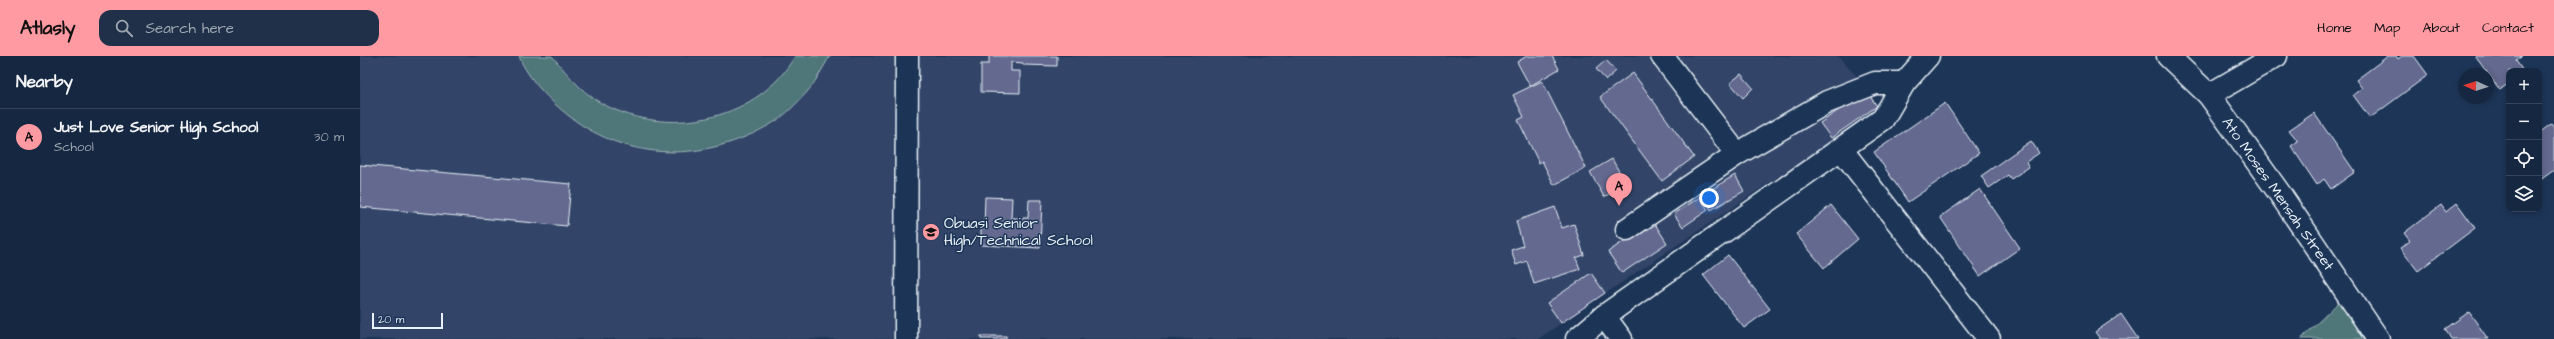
<!DOCTYPE html>
<html lang="en">
<head>
<meta charset="utf-8">
<style>
	body { margin:0; font-family:"Architects Daughter",sans-serif; background:#1f3048; color:#f1f3f6 }
	.controls { position:absolute; right:12px; top:12px; display:grid; overflow:hidden; border-radius:8px; box-shadow:0 2px 6px #0003 }
	.controls button { width:36px; height:36px; display:grid; place-items:center; padding:0; border:0; border-bottom:1px solid #35445a; background:#162841; color:#f1f3f6; font:20px sans-serif }
	.compass { position:absolute; left:2098px; top:12px; width:36px; height:36px; border-radius:50%; background:#162841; box-shadow:0 2px 6px #0003; rotate:273deg }
	.scale { position:absolute; left:12px; bottom:10px; width:71px; box-sizing:border-box; padding-left:4px; border:2px solid #e8f1f8; border-top:0; font-size:11px; line-height:14px; white-space:nowrap; color:#e8f1f8; -webkit-text-stroke:3px #1d3557; paint-order:stroke }
	.you { position:absolute; left:1349px; top:142px; width:14px; height:14px; margin:-10px; border:3px solid #fff; border-radius:50%; background:#1a73e8; box-shadow:0 0 0 6px #1a73e833 }
	.badge { display:grid; place-items:center; width:26px; height:26px; border-radius:50%; background:#ff9aa2; color:#111; font-size:13px; font-weight:700 }
	.pin { position:absolute; translate:-50% -33px; filter:drop-shadow(0 1px 2px #0008) }
	.pin::after { content:''; position:absolute; top:21px; width:14px; height:12px; background:inherit; clip-path:polygon(0 0,100% 0,50% 100%) }
	.list { margin:0; padding:0; list-style:none }
	h2 { display:flex; justify-content:space-between; align-items:center; height:52px; margin:0; padding:0 16px; font-size:17px }
	h2 small { font-size:13px; font-weight:400; color:#9ea6b1 }
	.list li { display:grid; grid-template-columns:26px 1fr auto; gap:12px; align-items:center; box-sizing:border-box; height:56px; padding:0 16px; border-top:1px solid #35445a }
	.list b { display:block; font-size:15px; white-space:nowrap }
	.list p { margin:0; font-size:13px; white-space:nowrap; color:#9ea6b1 }
	.list em { font-size:13px; font-style:normal; color:#9ea6b1 }
	.icon { flex:none; width:22px; height:22px; fill:none; stroke:currentColor; stroke-width:2; stroke-linecap:round; stroke-linejoin:round }
	.map { position:relative; flex:none; width:2194px; height:283px; overflow:hidden }
	header { display:flex; align-items:center; gap:24px; box-sizing:border-box; height:56px; padding:0 20px; background:#ff9aa2; color:#111 }
	header strong { font-size:19px }
	nav { display:flex; gap:22px; margin-inline-start:auto; font-size:14px }
	.search { width:280px; height:36px; background:#1f3048; display:flex; align-items:center; gap:10px; box-sizing:border-box; padding:0 14px; border-radius:12px; color:#9ea6b1; font-size:15px }
	main { display:flex }
	aside { flex:1; background:#162841 }
	.map>svg:first-child { display:block }
</style>
</head>
<body>
<header>
<strong>Atlasly</strong>
<div class="search"><svg class="icon" aria-label="search" viewBox="0 0 24 24"><circle cx="10" cy="10" r="6"/><path d="M15 15l6 6"/></svg>Search here</div>
<nav><a>Home</a><a>Map</a><a>About</a><a>Contact</a></nav>
</header>
<main>
<aside>
<h2>Nearby<small></small></h2>
<ul class="list">
<li><span class="badge">A</span><div><b>Just Love Senior High School</b><p>School</p></div><em>30 m</em></li>
</ul>
</aside>
<div class="map">
<svg width="2194" height="283" viewBox="0 0 2194 283">
	<rect width="100%" height="100%" fill="#1d3557"/>
	<filter id="ink" filterUnits="userSpaceOnUse"><feTurbulence type="fractalNoise" baseFrequency=".025" numOctaves="2"/><feDisplacementMap in="SourceGraphic" scale="8" xChannelSelector="R" yChannelSelector="G"/><feConvolveMatrix kernelMatrix="1 2 1 2 8 2 1 2 1" color-interpolation-filters="sRGB"/></filter>
	<g filter="url(#ink)">
		<path fill="#324568" d="M0,0H1478L1497,21L1520,52L1178,283H0Z"/>
		<g fill="#4f7679" stroke="#9cb4b8">
			<path d="M159,0H192C209,20 226,42 251,52C314,81 399,63 435,0H470C463,11 456,26 447,36C437,47 424,61 411,68C346,106 270,107 209,60C191,46 167,22 159,0Z"/>
			<path d="M1988,237L2007,283H1941Z"/>
		</g>
		<g fill="#64698f" stroke="#e8f1f8">
			<path d="M629,0H697V10L663,9V7L651,6V15H660V37L621,36V8H629Z"/>
			<path d="M1167,0H1192L1199,13L1170,30L1157,6Z"/>
			<path d="M2028,0H2036L2038,3L2042,0H2054L2068,19L2010,62L1993,39L2002,32L1996,24Z"/>
			<path d="M2115,0H2162L2156,5L2163,15H2149V27L2140,34Z"/>
			<path d="M1246,4L1256,15L1246,24L1236,13Z"/>
			<path d="M1273,17L1334,101L1302,125L1240,41Z"/>
			<path d="M1381,18L1393,32L1383,42L1370,27Z"/>
			<path d="M1182,25L1226,112L1194,129L1182,105L1179,107L1158,64L1164,61L1153,39Z"/>
			<path d="M1506,35L1517,50L1471,82L1460,67Z"/>
			<path d="M1585,47L1619,97L1548,146L1514,96Z"/>
			<path d="M1954,57L1995,116L1971,133L1964,123L1957,129L1931,90L1938,85L1929,74Z"/>
			<path d="M2191,68L2194,72V114L2179,125V77Z"/>
			<path d="M1671,85L1679,97L1666,106L1669,111L1651,123L1648,119L1629,132L1621,120Z"/>
			<path d="M1252,103L1266,128L1244,141L1230,116Z"/>
			<path d="M0,109L211,128L207,170L0,151Z"/>
			<path d="M1375,119L1384,135L1351,154L1342,139Z"/>
			<path d="M1620,133L1660,192L1620,220L1580,161Z"/>
			<path d="M625,141L652,142L651,162H668L669,144H682L680,192L621,189V171H624Z"/>
			<path d="M1340,141L1348,154L1323,171L1314,158Z"/>
			<path d="M2097,147L2115,172L2058,215L2040,192L2050,185L2044,177L2081,149L2086,156Z"/>
			<path d="M1471,149L1498,183L1464,212L1436,178Z"/>
			<path d="M1195,151L1202,172L1214,168L1224,199L1216,202L1220,213L1174,228L1167,205L1156,209L1151,194L1163,190L1156,165Z"/>
			<path d="M1293,165L1307,187L1262,217L1248,196Z"/>
			<path d="M1368,199L1410,253L1384,272L1343,219Z"/>
			<path d="M1231,217L1245,237L1201,267L1187,247Z"/>
			<path d="M2109,256L2128,283H2091L2085,273Z"/>
			<path d="M1761,258L1778,283H1740L1735,276Z"/>
			<rect x="621" y="280" width="25" height="3"/>
		</g>
		<g fill="none" stroke-linecap="round" stroke-linejoin="round">
			<defs>
				<g id="minor">
					<path d="M1302,0L1377,98L1467,46L1515,27H1544"/>
					<path d="M1808,0L1849,39L1920,138L2018,283"/>
					<path d="M1849,39L1916,0"/>
					<path d="M1481,93L1629,283"/>
					<path d="M1267,173L1377,98"/>
					<path d="M1244,260L1261,283"/>
					<path d="M546,283L547,0"/>
					<path d="M1217,283L1244,260L1523,63L1544,27L1568,0"/>
				</g>
			</defs>
			<use href="#minor" stroke="#e8f1f8" stroke-width="25"/>
			<use href="#minor" stroke="#1d3557" stroke-width="22"/>
		</g>
	</g>
	<defs>
		<symbol id="school-disc" viewBox="-11 -11 22 22"><circle r="9.5" fill="#ff9aa2" stroke="#1d3557"/><path d="M0-5L7-2L0 1L-7-2ZM-4 1L0 2.5L4 1V4Q0 6-4 4Z" fill="#111"/></symbol>
	</defs>
	<g fill-rule="evenodd">
		<use href="#school-disc" x="561" y="166" width="20" height="20"/>
	</g>
	<g text-anchor="middle" dominant-baseline="central" stroke-width="3" stroke-linejoin="round" paint-order="stroke">
		<g font-size="15" fill="#e8f1f8" stroke="#1d3557">
			<text transform="translate(1918 138) rotate(55)">Ato Moses Mensah Street</text>
		</g>
		<g font-size="15" fill="#e8f1f8" stroke="#1d3557" text-anchor="start">
			<text x="584" y="167">Obuasi Senior<tspan x="584" dy="17">High/Technical School</tspan></text>
		</g>
	</g>
</svg>
<div class="controls">
<button>+</button>
<button>−</button>
<button><svg class="icon" aria-label="locate" viewBox="0 0 24 24"><circle cx="12" cy="12" r="6"/><path d="M12 2v4M12 18v4M2 12h4M18 12h4"/></svg></button>
<button><svg class="icon" aria-label="layers" viewBox="0 0 24 24"><path d="M12 4l9 5-9 5-9-5zM3 14l9 5 9-5"/></svg></button>
</div>
<svg class="compass" viewBox="-18 -18 36 36"><path d="M0-13l5 13h-10z" fill="#e53935"/><path d="M0 13l5-13h-10z" fill="#9ea6b1"/></svg>
<div class="scale">20 m</div>
<div class="you"></div>
<div class="pin badge" style="left:1259px;top:150px">A</div>
</div>
</main>
</body>
</html>
